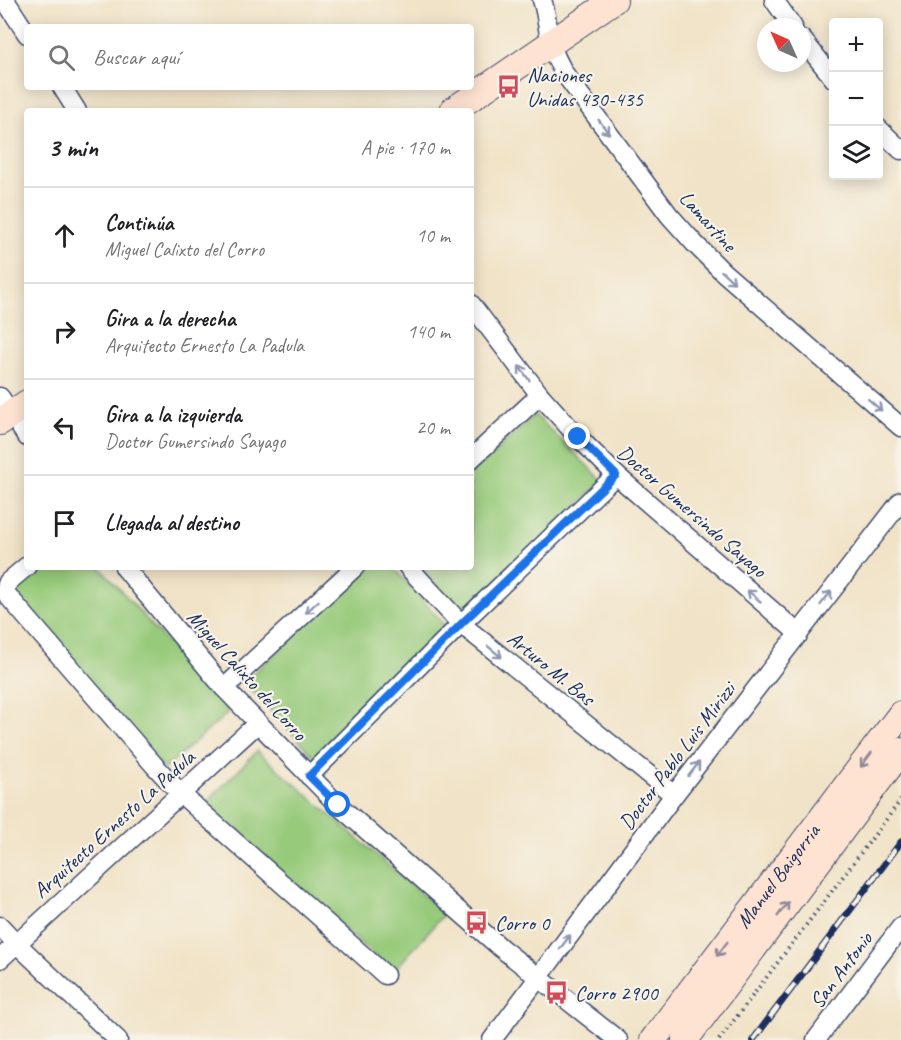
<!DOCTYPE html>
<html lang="es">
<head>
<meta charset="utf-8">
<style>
	body { margin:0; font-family:Caveat,sans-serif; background:#f6f6f6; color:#202124 }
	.controls { position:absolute; right:18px; top:18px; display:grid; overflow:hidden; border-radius:6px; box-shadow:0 3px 15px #0003 }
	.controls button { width:54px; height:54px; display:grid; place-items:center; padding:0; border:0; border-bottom:2px solid #e0e0e0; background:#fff; color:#202124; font:30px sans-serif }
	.compass { position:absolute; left:757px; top:18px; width:54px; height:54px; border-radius:50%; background:#fff; box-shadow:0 3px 15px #0003; rotate:315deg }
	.stop { position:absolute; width:18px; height:18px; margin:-14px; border:4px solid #1a73e8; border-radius:50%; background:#fff }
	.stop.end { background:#1a73e8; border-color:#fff; box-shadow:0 2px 6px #0008 }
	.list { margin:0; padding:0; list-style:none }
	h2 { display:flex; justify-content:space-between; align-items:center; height:78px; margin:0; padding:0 24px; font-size:26px }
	h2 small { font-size:20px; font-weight:400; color:#757577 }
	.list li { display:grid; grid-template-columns:39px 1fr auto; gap:18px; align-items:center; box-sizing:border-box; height:96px; padding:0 24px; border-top:2px solid #e0e0e0 }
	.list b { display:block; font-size:22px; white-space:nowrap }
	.list p { margin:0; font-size:20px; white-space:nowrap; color:#757577 }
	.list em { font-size:20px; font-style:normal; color:#757577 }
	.icon { flex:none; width:33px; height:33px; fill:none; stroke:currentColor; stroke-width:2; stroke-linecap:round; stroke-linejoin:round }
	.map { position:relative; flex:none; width:901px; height:1040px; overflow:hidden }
	.search { position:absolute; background:#fff; box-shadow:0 3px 15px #0003; left:24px; top:24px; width:450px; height:66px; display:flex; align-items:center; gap:15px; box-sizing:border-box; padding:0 21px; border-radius:6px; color:#757577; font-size:22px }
	.panel { position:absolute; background:#fff; box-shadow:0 3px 15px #0003; left:24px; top:108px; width:450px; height:462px; border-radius:6px }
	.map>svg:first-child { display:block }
</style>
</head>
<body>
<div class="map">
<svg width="901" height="1040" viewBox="0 0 901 1040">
	<rect width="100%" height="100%" fill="#f7f3e8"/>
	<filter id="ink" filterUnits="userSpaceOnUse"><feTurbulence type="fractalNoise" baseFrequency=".0167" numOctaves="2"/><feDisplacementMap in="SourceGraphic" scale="12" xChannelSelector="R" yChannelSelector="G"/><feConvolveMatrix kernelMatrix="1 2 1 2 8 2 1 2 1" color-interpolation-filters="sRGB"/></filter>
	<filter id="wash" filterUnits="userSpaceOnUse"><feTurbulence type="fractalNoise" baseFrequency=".008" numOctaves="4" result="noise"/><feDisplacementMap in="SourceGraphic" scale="24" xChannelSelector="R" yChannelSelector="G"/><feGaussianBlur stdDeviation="1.35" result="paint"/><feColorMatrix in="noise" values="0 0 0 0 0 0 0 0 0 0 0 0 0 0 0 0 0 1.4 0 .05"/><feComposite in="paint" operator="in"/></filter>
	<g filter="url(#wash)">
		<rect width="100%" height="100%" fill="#f1e3c7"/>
		<g fill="#97ca7a" stroke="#597c6c" stroke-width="1.5">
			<path d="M535,415L603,481L463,615L420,567H471V474Z"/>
			<path d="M33,567H100L229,712L164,769L7,590Z"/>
			<path d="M367,567H393L448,629L315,758L244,682Z"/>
			<path d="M257,751L444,914L393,972L211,811L207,802Z"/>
		</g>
	</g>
	<g filter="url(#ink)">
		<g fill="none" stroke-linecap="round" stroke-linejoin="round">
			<defs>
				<g id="minor">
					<path d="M5,0L27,34"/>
					<path d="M542,0C547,14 547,28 551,43C553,54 559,63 564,73L669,215L695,244L723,272L901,427"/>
					<path d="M774,0L793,27"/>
					<path d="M802,39L834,79"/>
					<path d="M62,87L77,111"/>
					<path d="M878,128L901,150"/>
					<path d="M471,304L540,395L578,437L616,475L799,634"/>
					<path d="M0,397L27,437"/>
					<path d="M471,459L540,395"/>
					<path d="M27,566L8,582L5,590L8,596L154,765L181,794L385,975"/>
					<path d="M124,567L224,688L338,805L501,948L618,1040"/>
					<path d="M408,567L461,624L674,795"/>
					<path d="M224,688L355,567"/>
					<path d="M309,776L461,624L616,475"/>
					<path d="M0,926L17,944L118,1040"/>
					<path d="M0,959L258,723"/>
					<path d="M492,1040L674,795L901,501"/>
					<path d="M816,1040L901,927"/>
				</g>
				<g id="secondary">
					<path d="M452,111L614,0"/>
					<path d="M0,422L27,403"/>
					<path id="s1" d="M653,1040L901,714"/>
					<path d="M685,1040L901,751"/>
				</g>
			</defs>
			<use href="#minor" stroke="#3b4a6e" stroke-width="21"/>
			<use href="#secondary" stroke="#3b4a6e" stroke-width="28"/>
			<path stroke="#3b4a6e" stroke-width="4" stroke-dasharray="1.5 4.5" stroke-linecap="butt" d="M719,1040L901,800"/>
			<use href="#minor" stroke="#fff" stroke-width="18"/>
			<use href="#secondary" stroke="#fee3d2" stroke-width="26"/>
			<defs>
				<path id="rail" d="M753,1040L901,842"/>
			</defs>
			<use href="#rail" stroke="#1b2f5e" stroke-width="7"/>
			<use href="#rail" stroke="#f7f3e8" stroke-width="4.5" stroke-dasharray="14" stroke-linecap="butt"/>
		</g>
		<defs><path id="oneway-shaft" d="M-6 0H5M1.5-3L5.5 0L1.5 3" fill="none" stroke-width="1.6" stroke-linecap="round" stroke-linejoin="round" transform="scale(1.5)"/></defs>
		<g stroke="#8d97ae">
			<use href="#oneway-shaft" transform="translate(604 127) rotate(53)"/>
			<use href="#oneway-shaft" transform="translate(728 277) rotate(42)"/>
			<use href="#oneway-shaft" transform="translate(524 373) rotate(-127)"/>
			<use href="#oneway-shaft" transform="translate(875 405) rotate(41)"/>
			<use href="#oneway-shaft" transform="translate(754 596) rotate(-139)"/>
			<use href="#oneway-shaft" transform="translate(826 598) rotate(-52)"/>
			<use href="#oneway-shaft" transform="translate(312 607) rotate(137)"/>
			<use href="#oneway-shaft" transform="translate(495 652) rotate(39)"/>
			<use href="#oneway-shaft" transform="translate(694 769) rotate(-52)"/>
			<use href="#oneway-shaft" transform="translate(565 942) rotate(-53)"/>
		</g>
		<g stroke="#8c8998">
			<use href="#oneway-shaft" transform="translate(866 760) rotate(127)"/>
			<use href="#oneway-shaft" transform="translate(783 909) rotate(-53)"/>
			<use href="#oneway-shaft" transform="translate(722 949) rotate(127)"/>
		</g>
	</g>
	<g fill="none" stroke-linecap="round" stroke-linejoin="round" filter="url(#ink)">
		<path stroke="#1a73e8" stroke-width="8" d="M338,805L309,776L461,624L616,475L578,437"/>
	</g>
	<defs>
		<symbol id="bus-bare" viewBox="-9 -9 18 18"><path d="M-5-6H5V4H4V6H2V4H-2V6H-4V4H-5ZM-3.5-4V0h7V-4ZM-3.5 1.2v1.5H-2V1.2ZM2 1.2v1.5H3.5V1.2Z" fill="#d1495b" stroke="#f7f3e8" stroke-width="2.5" paint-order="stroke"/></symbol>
	</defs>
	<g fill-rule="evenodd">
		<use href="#bus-bare" x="492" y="70" width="33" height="33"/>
		<use href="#bus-bare" x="460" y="906" width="33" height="33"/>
		<use href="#bus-bare" x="540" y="976" width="33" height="33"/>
	</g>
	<g text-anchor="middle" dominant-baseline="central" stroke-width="4.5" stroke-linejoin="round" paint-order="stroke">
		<g font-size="21" fill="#1b2f5e" stroke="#f7f3e8" text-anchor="start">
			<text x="527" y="75">Naciones<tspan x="527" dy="24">Unidas 430-435</tspan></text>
			<text x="495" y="923">Corro 0</text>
			<text x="575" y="993">Corro 2900</text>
		</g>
		<g font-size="21" fill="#1b2f5e" stroke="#f7f3e8">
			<text transform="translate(708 221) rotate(48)">Lamartine</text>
			<text transform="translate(692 511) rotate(41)">Doctor Gumersindo Sayago</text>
			<text transform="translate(551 668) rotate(39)">Arturo M. Bas</text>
			<text transform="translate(247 675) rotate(48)">Miguel Calixto del Corro</text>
			<text transform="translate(677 756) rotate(-53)">Doctor Pablo Luis Mirizzi</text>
			<text transform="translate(114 824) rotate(-42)">Arquitecto Ernesto La Padula</text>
			<text stroke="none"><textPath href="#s1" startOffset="206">Manuel Baigorria</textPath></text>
			<text transform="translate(841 970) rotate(-53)">San Antonio</text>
		</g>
	</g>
</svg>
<div class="controls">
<button>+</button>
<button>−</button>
<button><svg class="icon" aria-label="layers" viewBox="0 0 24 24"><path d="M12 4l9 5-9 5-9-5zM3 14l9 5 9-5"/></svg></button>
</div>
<svg class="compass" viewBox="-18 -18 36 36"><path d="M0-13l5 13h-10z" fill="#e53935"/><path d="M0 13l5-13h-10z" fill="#757577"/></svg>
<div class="stop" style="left:338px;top:805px"></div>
<div class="stop end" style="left:578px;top:437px"></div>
<div class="search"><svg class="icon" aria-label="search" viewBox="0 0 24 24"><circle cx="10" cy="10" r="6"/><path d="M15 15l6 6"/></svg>Buscar aquí</div>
<section class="panel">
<h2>3 min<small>A pie · 170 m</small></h2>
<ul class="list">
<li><svg class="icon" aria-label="ahead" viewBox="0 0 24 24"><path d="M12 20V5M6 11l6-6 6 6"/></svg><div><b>Continúa</b><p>Miguel Calixto del Corro</p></div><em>10 m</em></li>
<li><svg class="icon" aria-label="right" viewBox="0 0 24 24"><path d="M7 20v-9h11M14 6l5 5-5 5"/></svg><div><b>Gira a la derecha</b><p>Arquitecto Ernesto La Padula</p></div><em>140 m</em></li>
<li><svg class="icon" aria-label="left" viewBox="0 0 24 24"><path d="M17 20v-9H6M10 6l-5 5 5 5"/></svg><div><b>Gira a la izquierda</b><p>Doctor Gumersindo Sayago</p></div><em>20 m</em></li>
<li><svg class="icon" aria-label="arrive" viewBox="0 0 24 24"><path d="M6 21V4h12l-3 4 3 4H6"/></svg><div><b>Llegada al destino</b></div></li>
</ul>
</section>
</div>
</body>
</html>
